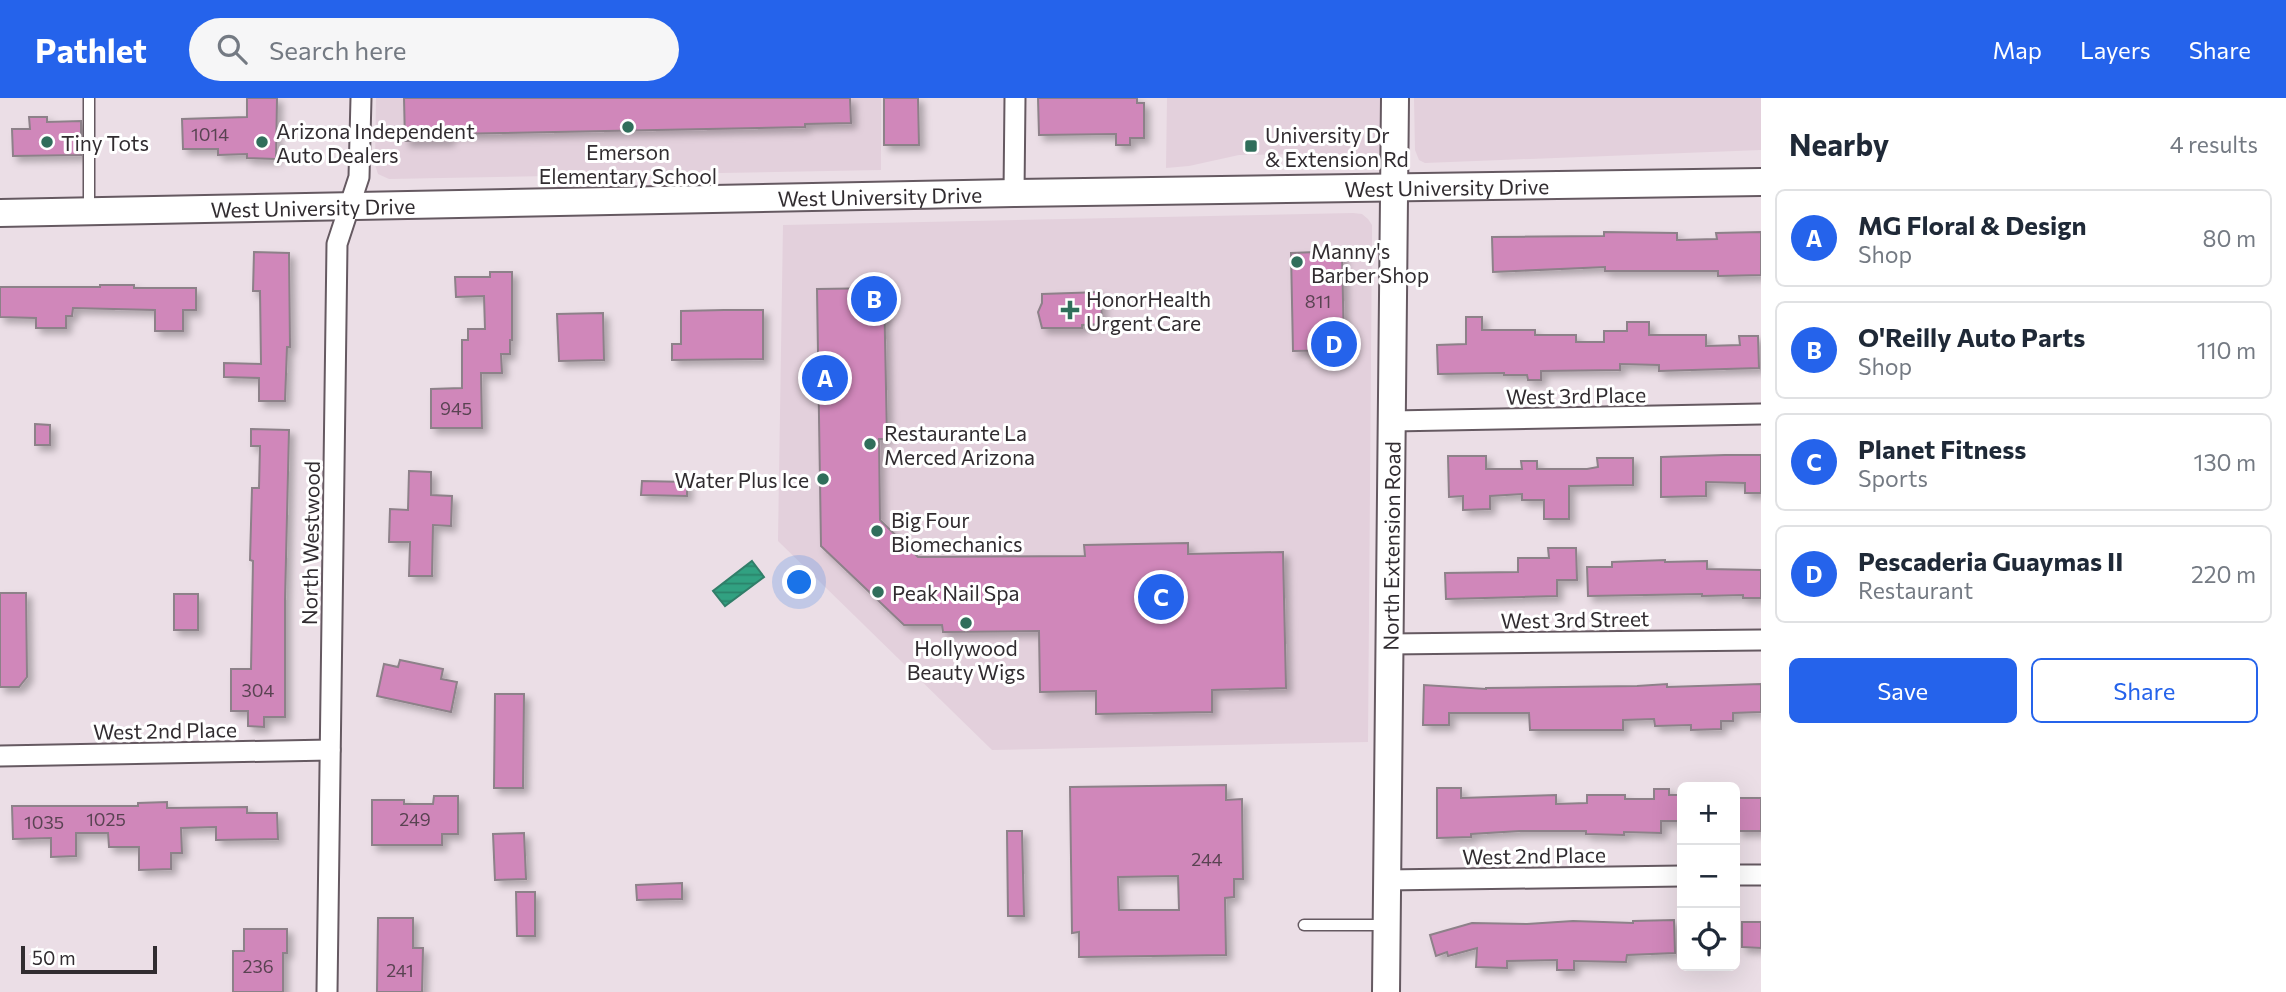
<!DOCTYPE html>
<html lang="en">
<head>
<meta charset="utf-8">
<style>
	body { margin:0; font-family:Commissioner,sans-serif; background:#f6f6f7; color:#1f2937 }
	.controls { position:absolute; right:21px; bottom:21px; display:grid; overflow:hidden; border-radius:10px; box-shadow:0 7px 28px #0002 }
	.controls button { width:63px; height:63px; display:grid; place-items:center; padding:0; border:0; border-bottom:2px solid #e0e1e3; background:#fff; color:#1f2937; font:35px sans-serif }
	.scale { position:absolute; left:21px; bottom:18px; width:136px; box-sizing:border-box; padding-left:7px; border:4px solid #312c30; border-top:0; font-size:19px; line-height:24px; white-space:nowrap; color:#312c30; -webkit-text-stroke:5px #fff; paint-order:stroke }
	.you { position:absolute; left:800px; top:485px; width:24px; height:24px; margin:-18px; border:5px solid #fff; border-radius:50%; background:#1a73e8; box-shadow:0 0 0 10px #1a73e833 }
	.badge { display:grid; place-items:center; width:46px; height:46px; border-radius:50%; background:#2563eb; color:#fff; font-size:23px; font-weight:700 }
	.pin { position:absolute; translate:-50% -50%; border:4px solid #fff; box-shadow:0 2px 7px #0006 }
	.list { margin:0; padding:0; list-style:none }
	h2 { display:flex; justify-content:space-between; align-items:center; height:91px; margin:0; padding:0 28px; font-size:30px }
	h2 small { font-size:23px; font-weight:400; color:#747a83 }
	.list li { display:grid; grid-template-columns:46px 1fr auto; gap:21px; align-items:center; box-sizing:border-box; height:98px; margin:0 14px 14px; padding:0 14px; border:2px solid #e0e1e3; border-radius:10px }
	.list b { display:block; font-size:26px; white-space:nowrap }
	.list p { margin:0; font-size:23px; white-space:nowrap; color:#747a83 }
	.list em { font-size:23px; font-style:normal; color:#747a83 }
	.actions { display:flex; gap:14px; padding:21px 28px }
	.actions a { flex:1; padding:16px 0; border:2px solid #2563eb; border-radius:10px; text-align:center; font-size:24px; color:#2563eb }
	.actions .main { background:#2563eb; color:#fff }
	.icon { flex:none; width:38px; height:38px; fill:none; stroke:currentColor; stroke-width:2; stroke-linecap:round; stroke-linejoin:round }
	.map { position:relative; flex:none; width:1761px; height:894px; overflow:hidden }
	header { display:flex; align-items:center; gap:42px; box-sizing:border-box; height:98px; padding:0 35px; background:#2563eb; color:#fff }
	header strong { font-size:33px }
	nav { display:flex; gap:38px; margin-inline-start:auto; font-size:24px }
	.search { width:490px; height:63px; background:#f6f6f7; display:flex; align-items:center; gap:18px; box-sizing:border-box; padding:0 24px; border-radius:38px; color:#747a83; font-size:26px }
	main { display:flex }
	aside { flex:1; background:#fff }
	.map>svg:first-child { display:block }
</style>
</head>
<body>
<header>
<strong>Pathlet</strong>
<div class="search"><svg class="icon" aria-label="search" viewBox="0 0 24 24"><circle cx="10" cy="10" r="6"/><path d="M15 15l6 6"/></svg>Search here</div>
<nav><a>Map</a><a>Layers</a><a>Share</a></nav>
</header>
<main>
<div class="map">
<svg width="1761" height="894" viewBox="0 0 1761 894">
	<defs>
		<pattern id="water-rules" width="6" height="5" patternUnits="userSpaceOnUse" patternTransform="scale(1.75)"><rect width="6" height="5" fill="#31a181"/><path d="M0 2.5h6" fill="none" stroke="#2a836a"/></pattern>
		<filter id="shadow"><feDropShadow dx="5" dy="5" stdDeviation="3.5" flood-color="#0004"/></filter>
	</defs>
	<rect width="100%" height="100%" fill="#ebdee6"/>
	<g fill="#e3d0dc">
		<path d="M376,0H881V72L389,81L378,76L375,67Z"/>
		<path d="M1167,0H1382L1380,52L1375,61L1368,64H1356L1307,56L1239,57L1189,68L1166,70Z"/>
		<path d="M1414,0H1761V52L1425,65L1419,62L1415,52Z"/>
		<path d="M1353,115L1362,116L1368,121L1372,127V134L1368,644L992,652L778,443L783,127Z"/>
	</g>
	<path fill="url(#water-rules)" stroke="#317e69" stroke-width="2" d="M752,463L764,479L725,508L713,493Z"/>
	<g fill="#d087ba" stroke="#8d8189" stroke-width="2" fill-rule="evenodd" filter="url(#shadow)">
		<path d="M247,0H277L276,61L247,60V56L218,57V51H183L182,21L247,19Z"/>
		<path d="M404,0H850L851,25L805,26V29L449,36V42L405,43Z"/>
		<path d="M884,0H918L919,47H884Z"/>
		<path d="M1038,0H1137V5H1144V40H1130V47H1116V36L1039,37Z"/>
		<path d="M29,19H47V24L81,23V57L13,58L12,31H30Z"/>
		<path d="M1604,134L1677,135V142L1717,141L1716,135L1761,134V177L1718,178V173H1605V169L1493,174L1492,139L1604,138Z"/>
		<path d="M1342,153L1344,252L1293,253L1291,155Z"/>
		<path d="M254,154L289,155L290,249H287L285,303H259V280L224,279V265L261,266L260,193H253Z"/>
		<path d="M490,174H512V242H510V256H501L502,275H481L482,330H431V291L462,290V242H468V231H485L484,198L456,199L455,179H490Z"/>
		<path d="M100,187H134V190H196V212H183V233H155V212L73,210L72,218H66V230H36V220L0,219V189H100Z"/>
		<path d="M884,190L887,341H879L880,422L918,459L1085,458L1084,447L1188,445V456L1283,454L1286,590L1212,592V614L1096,616V593L1040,594L1039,533L943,534L942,527H904L821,448L817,191Z"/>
		<path d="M1101,194L1102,226L1082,227V230H1042L1038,214L1042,205V196Z"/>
		<path d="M724,212H763V261L672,262V246H681V213Z"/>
		<path d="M603,215L604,262L559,263L557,216Z"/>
		<path d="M1466,219H1482V232H1535V237H1576V244H1604V233H1627V224H1649V237H1706V248L1740,247L1739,238H1758L1759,270L1659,273V267L1620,266V272L1541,273V282H1528L1527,277H1504V275L1438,276L1437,247L1466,246Z"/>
		<path d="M35,326L50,327V347H35Z"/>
		<path d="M251,331L289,332L285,503V619H264V629L248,628V613H231V571H251L253,463L250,462L252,390H259L260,348H251Z"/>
		<path d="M1725,357H1761V395H1745V385L1706,384V398L1661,399V359Z"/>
		<path d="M1448,358H1486V371H1522L1521,363H1537V371H1587L1598,369L1597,360H1633V387L1569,388V421H1544V402H1522V396L1490,398V411L1463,412V398L1449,399Z"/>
		<path d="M409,373L431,374V397L452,398L451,428L433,427L432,478H409L410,444H389L390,411L408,412Z"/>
		<path d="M642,383L687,384V398L641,397Z"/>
		<path d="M1548,450H1576L1577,482H1557V498L1446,501L1445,475L1518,474V460H1549Z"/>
		<path d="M1665,462V464L1707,463V471L1761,472V500H1743V497L1702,498V496L1588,498L1587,469H1612V464Z"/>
		<path d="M0,495H26L27,579L19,589H0Z"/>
		<rect x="174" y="496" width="24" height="36"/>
		<path d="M400,562L443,571L441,581L457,584L451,614L377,598L384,566L398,569Z"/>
		<path d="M1667,586V589L1761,586V614L1733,615V623H1721V631L1691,632V627L1655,628L1654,621L1623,622V632H1530L1529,615H1449V627H1423L1424,587L1486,591V590L1637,588Z"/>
		<path d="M495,596H524L523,690H494Z"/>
		<path d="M1226,687V702L1242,701L1243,781H1234V799L1225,800L1226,857L1079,859V834L1072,835L1070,689ZM1178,778L1179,812H1119L1118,779Z"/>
		<path d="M1437,690H1461V700L1556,697V706L1587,705V697H1625V701H1654V691H1669V697H1680L1679,723H1661V735L1624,734V737L1586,736V733H1520L1471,736V739L1437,740Z"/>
		<path d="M434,698H458V736H442V747H372V702H404V706H433Z"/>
		<path d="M1736,700H1761V733H1737Z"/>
		<path d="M167,704V710L247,709V715H277L278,741L216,742V729L181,730L182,755H171V771L139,772V749H109L108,735H76V758L51,759V740L13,741L12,708H138V705Z"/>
		<path d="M1007,733H1022L1024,818H1008Z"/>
		<path d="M524,735L526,781L495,782L493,736Z"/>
		<path d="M682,785V801L637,802L636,787Z"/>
		<path d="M516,794H535V838H517Z"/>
		<path d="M378,820H413V850H423L422,894H377Z"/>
		<path d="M1674,822L1675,855L1627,857L1626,864L1574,863V872H1557V862L1507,863V870L1476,869L1477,850L1448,858L1447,854L1436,858L1430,837L1472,825L1527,826L1573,823L1633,825V823Z"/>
		<path d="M1742,824H1761V850L1742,849Z"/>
		<path d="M244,831H287V855H283V894H233V853H244Z"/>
	</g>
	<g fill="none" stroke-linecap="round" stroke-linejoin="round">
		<defs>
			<g id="lane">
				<path d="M89,0V111"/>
				<path d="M1304,827H1384"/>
			</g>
			<g id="street">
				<path d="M1014,95L1015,0"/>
				<path d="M1392,323L1761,316"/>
				<path d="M1389,546L1761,542"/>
				<path d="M0,658L330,652"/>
				<path d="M1735,777H1761"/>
				<path d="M1386,782L1682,778"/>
				<path d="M327,894L337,146L359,79L361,0"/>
			</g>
			<g id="secondary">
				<path id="s1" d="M0,115L1014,95L1761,84"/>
				<path id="s2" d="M1386,894L1395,0"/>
			</g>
		</defs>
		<use href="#lane" stroke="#655961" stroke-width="13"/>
		<use href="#street" stroke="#655961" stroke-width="23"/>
		<use href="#secondary" stroke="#655961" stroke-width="30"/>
		<use href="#lane" stroke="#fff" stroke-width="10"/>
		<use href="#street" stroke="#fff" stroke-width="19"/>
		<use href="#secondary" stroke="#fff" stroke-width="26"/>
	</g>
	<g fill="#306e5b" stroke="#fff" stroke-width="2.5">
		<circle cx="628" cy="29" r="7"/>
		<circle cx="47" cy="44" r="7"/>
		<circle cx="262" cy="44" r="7"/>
		<rect x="1244" y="41" width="14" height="14" rx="3.5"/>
		<circle cx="1297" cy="164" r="7"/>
		<path d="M1066.5 201.5h7v7h7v7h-7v7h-7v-7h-7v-7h7z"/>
		<circle cx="870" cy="346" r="7"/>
		<circle cx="823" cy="381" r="7"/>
		<circle cx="877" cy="433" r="7"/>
		<circle cx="878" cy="494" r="7"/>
		<circle cx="966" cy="525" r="7"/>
	</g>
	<g text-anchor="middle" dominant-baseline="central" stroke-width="6" stroke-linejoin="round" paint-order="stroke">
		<g font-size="18" fill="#594352">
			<text x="210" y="36">1014</text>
			<text x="1318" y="203">811</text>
			<text x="456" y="310">945</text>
			<text x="258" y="592">304</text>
			<text x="106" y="721">1025</text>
			<text x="415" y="721">249</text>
			<text x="44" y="724">1035</text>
			<text x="1207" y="761">244</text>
			<text x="258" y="868">236</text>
			<text x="400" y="872">241</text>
		</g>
		<g font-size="21" fill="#312c30" stroke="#fff" text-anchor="start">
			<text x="276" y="32">Arizona Independent<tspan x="276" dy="24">Auto Dealers</tspan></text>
			<text x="1265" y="36">University Dr<tspan x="1265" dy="24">&amp; Extension Rd</tspan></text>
			<text x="61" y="44">Tiny Tots</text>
			<text x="628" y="53" text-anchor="middle">Emerson<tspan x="628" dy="24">Elementary School</tspan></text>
			<text x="1311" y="152">Manny's<tspan x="1311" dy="24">Barber Shop</tspan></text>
			<text x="1086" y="200">HonorHealth<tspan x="1086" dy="24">Urgent Care</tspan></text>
			<text x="884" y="334">Restaurante La<tspan x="884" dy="24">Merced Arizona</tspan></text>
			<text x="809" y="381" text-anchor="end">Water Plus Ice</text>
			<text x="891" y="421">Big Four<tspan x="891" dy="24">Biomechanics</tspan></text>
			<text x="892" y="494">Peak Nail Spa</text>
			<text x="966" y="549" text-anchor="middle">Hollywood<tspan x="966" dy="24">Beauty Wigs</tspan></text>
		</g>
		<g font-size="21" fill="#312c30" stroke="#fff">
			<text stroke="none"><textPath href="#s1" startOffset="1447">West University Drive</textPath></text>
			<text stroke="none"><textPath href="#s1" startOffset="880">West University Drive</textPath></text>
			<text stroke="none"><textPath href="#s1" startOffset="313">West University Drive</textPath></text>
			<text transform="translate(1576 297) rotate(-1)">West 3rd Place</text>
			<text transform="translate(310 445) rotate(-89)">North Westwood</text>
			<text stroke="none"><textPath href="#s2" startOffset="446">North Extension Road</textPath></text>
			<text transform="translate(1575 521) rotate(-1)">West 3rd Street</text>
			<text transform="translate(165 632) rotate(-1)">West 2nd Place</text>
			<text transform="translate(1534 757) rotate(-1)">West 2nd Place</text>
		</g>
	</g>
</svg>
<div class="controls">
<button>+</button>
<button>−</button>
<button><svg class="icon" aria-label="locate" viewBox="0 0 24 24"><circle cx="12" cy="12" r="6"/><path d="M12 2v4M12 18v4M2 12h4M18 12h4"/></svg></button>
</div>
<div class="scale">50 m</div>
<div class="you"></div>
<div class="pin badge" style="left:825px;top:280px">A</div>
<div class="pin badge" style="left:874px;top:201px">B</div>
<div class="pin badge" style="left:1161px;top:499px">C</div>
<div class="pin badge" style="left:1334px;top:246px">D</div>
</div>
<aside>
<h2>Nearby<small>4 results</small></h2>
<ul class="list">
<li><span class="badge">A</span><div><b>MG Floral &amp; Design</b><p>Shop</p></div><em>80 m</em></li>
<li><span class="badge">B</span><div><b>O'Reilly Auto Parts</b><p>Shop</p></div><em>110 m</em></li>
<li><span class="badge">C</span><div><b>Planet Fitness</b><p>Sports</p></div><em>130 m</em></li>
<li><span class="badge">D</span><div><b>Pescaderia Guaymas II</b><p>Restaurant</p></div><em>220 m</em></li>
</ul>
<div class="actions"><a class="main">Save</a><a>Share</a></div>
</aside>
</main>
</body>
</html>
